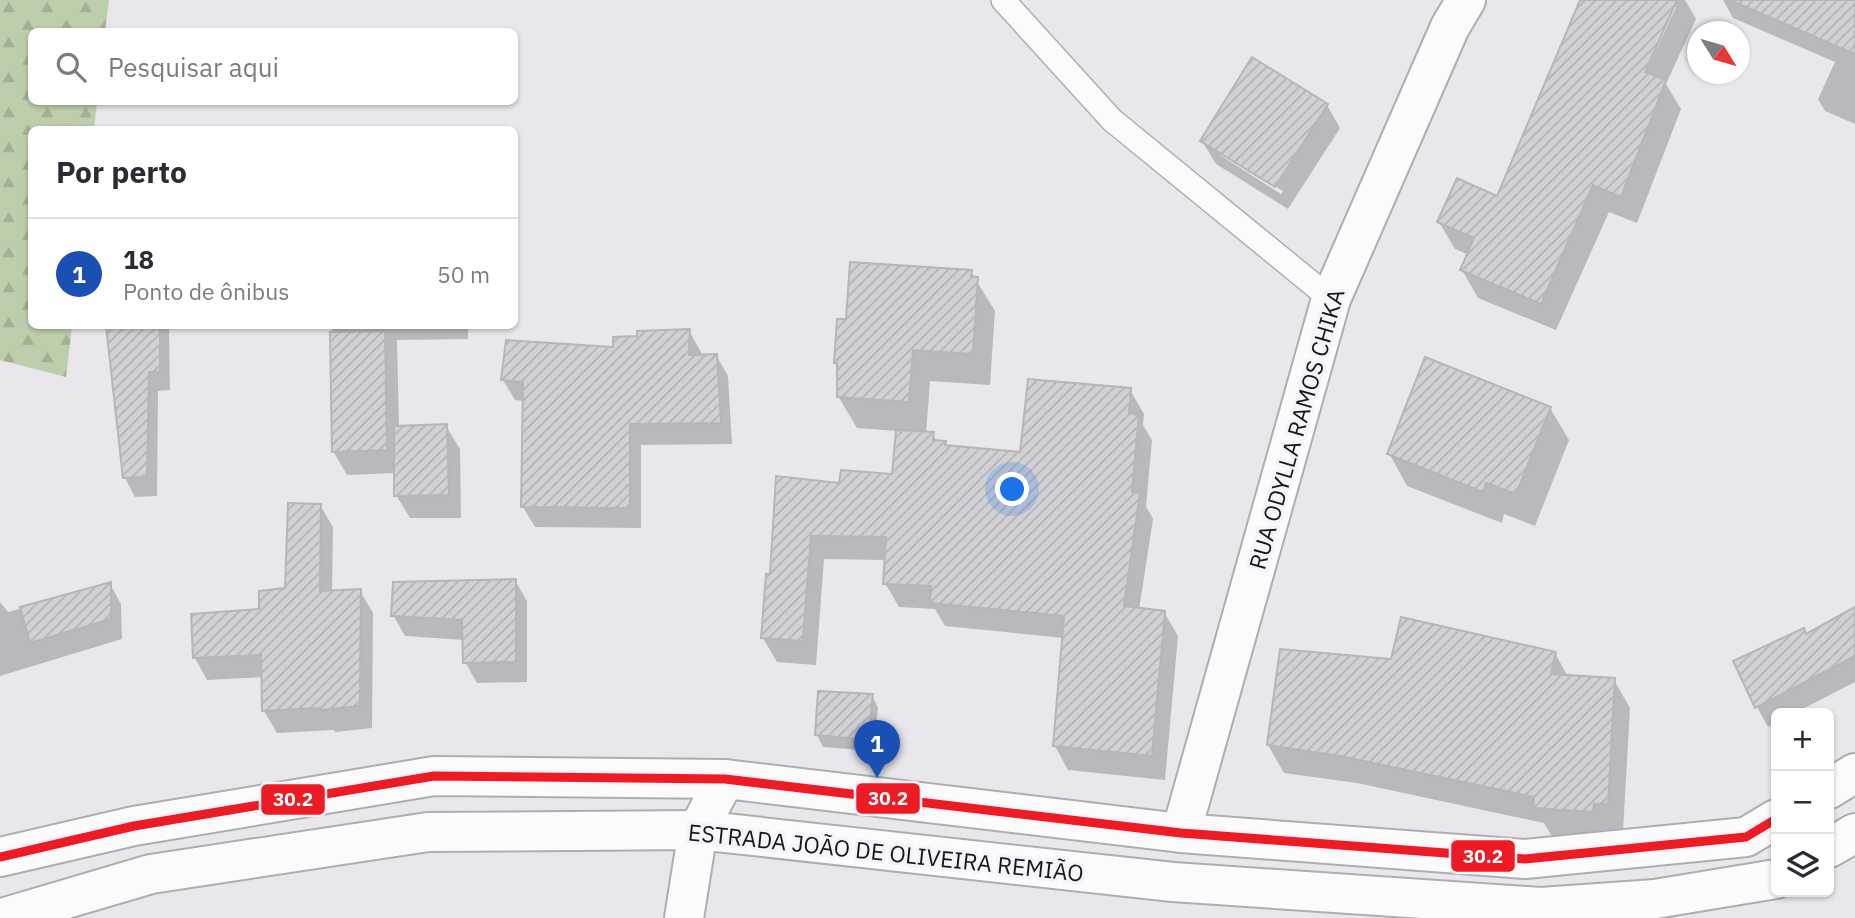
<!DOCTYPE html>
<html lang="pt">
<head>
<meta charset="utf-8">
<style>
	body { margin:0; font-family:"IBM Plex Sans",sans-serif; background:#f2f2f3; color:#2b2b33 }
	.controls { position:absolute; right:21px; bottom:21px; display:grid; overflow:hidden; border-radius:10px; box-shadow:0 2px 5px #0004 }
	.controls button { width:63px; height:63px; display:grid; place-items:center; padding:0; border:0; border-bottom:2px solid #e1e1e2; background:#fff; color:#2b2b33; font:35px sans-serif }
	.compass { position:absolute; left:1687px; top:21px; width:63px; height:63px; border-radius:50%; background:#fff; box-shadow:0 2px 5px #0004; rotate:127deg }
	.you { position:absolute; left:1013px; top:490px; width:24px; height:24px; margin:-18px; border:5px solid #fff; border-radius:50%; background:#1a73e8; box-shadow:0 0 0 10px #1a73e833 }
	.badge { display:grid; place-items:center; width:46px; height:46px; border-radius:50%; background:#605f63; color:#fff; font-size:23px; font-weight:700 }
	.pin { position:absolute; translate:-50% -58px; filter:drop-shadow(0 2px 4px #0008) }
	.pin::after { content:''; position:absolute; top:37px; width:24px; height:21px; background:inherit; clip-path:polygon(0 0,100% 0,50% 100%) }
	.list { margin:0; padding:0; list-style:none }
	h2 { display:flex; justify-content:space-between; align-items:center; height:91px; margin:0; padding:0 28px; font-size:30px }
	h2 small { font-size:23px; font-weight:400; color:#7c7c81 }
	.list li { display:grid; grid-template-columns:46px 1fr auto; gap:21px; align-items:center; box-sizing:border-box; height:112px; padding:0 28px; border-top:2px solid #e1e1e2 }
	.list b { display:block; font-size:26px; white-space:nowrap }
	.list p { margin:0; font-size:23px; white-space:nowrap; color:#7c7c81 }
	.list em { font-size:23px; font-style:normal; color:#7c7c81 }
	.icon { flex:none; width:38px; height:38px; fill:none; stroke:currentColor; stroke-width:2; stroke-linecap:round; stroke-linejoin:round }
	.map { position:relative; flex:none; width:1855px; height:918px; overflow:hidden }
	.search { position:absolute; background:#fff; box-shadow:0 2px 5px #0004; left:28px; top:28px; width:490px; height:77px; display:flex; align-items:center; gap:18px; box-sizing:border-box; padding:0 24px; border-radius:10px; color:#7c7c81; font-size:26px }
	.panel { position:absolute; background:#fff; box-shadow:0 2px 5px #0004; left:28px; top:126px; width:490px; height:203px; border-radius:10px }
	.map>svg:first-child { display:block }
</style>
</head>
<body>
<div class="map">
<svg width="1855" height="918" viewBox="0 0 1855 918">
	<defs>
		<pattern id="forest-firs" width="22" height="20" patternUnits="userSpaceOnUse" patternTransform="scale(1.75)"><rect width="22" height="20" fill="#bdceac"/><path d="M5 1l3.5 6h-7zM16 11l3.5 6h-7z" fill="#a2b093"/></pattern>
		<pattern id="building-hatch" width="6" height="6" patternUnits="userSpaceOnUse" patternTransform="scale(1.75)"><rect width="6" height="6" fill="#d1d0d4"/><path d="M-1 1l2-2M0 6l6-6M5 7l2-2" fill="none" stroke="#b3b2b5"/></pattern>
	</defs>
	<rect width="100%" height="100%" fill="#e9e7ec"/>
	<path fill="url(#forest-firs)" d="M0,0H109L105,31L32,32V102H97L94,129L32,130V326H72L66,377L0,360Z"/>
	<g fill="#0003" fill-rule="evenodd">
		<path d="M1582,0H1685L1696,19L1666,84L1681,109L1637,223L1609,212L1556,330L1478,298L1462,270L1469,255L1455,249L1439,222L1498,198ZM1672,7H1676L1642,80L1639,79Z"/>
		<path d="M1723,0H1845L1855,4V124L1825,111L1818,99L1835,62L1733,18Z"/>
		<path d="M1327,105L1340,128L1288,209L1216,164L1202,141ZM1220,151L1283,191L1281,194L1220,155Z"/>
		<path d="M971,272L995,311L990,385L930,381L926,434H933L937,442L944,443L947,447L1022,454L1130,390L1144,414L1143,425L1152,440L1146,506L1153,519L1139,610L1164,612L1178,636L1165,780L1068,770L1055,746L1064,638L945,626L935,609L899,607L885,583L887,560L824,559L816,665L777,662L763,638L771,576L841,485L893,476L897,431L857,428L838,396L839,368L836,363L839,321H848Z"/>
		<path d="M107,326H168L169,327L170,390L158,391L157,496L135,497L125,478Z"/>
		<path d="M325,326H468V339L397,340L399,427L446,426L460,449L461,518H410L396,495V473L347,475L333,451L332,329H327Z"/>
		<path d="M689,331L701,352V356L716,355L728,376L732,444L641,445V528L535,527L523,507L525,401L515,400L503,380Z"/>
		<path d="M1550,408L1569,440L1535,526L1504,514L1502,523L1407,486L1389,453Z"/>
		<path d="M320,505L333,527L332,592L360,591L373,613L372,728L335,732L334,730L277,733L264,711L263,677L207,680L195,658L261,611L286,590Z"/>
		<path d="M515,580L527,601V682L477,683L465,662L464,640L405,636L393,615Z"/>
		<path d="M110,584L121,604L122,639L0,676V602L8,612Z"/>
		<path d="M1855,609V682L1795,713H1776V723L1768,727L1757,707L1806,636Z"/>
		<path d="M1555,653L1568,677L1614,680L1630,708L1623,831L1608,839L1551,835L1544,823L1357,783L1284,773L1268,745L1393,661Z"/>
		<path d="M872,696L878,707L874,751L823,747L817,735Z"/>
	</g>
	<g fill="url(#building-hatch)" stroke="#b6b5b9" stroke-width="2">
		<path d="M1580,0H1677L1645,72L1666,80L1621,197L1593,185L1541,304L1460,270L1474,238L1437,222L1457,178L1497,196Z"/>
		<path d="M1730,0H1855V54Z"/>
		<path d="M1252,57L1328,104L1275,187L1200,141Z"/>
		<path d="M850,262L972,270L971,276L978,277L973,354L913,350L909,402L837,397V363H834L837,319H846Z"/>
		<path d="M106,326H160V372H149L147,477L123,478Z"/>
		<path d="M690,329L689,355L717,354L721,423L630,424V508L521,507L523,382L501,380L506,340L613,347V337L637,336V331Z"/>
		<path d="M385,331L387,450L332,452L330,332Z"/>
		<path d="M1425,357L1551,407L1516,494L1486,483L1483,492L1387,454Z"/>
		<path d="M1028,379L1131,388L1129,413L1139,415L1132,492L1140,493L1124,606L1165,611L1152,756L1053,746L1064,616L930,603L931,586L883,584L886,537L811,536L803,641L761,638L766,574H770L776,476L839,483L841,470L892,474L896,430L934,432L933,440L946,441L945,445L1020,452Z"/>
		<path d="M447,424L449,495L394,496V426Z"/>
		<path d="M288,503L321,504L320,591L361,589L360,706L321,710L320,708L262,711L261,655L193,658L191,614L259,609V591L285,588Z"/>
		<path d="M516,579V662L463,663L462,620L391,616L393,582Z"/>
		<path d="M111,582V619L30,643L20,607Z"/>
		<path d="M1855,607V656L1755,708L1733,661L1804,628L1806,634Z"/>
		<path d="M1401,617L1556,652L1551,674L1615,678L1608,804H1594L1593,812L1533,808L1534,797L1340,756L1267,745L1280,649L1391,659Z"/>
		<path d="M818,691L873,694L868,740L815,735Z"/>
	</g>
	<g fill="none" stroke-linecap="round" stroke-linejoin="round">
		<defs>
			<path id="service" d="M1003,0L1112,120L1331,299"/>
			<path id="minor" d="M1181,833L1331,299L1450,27L1466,0"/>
			<path id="tertiary" d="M684,918L698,830L725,779"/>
			<g id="secondary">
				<path d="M1829,789L1855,773"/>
				<path d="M1829,848L1855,833"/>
				<path d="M0,857L134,826L434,776L725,779L1181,833L1525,859L1746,837L1776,819"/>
				<path d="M2,918L151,874L428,832L698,830L1173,882L1541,907L1655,899L1776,879"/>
			</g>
		</defs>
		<use href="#service" stroke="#afadb1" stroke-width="26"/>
		<use href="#minor" stroke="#afadb1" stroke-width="42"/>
		<use href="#tertiary" stroke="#afadb1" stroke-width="42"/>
		<use href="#secondary" stroke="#afadb1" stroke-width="42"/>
		<use href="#service" stroke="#fcfbfc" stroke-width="23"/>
		<use href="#minor" stroke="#fcfbfc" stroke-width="38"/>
		<use href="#tertiary" stroke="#fcfbfc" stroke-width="38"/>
		<use href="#secondary" stroke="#fcfbfc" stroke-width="38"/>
		<defs>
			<path id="bus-1" d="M0,857L134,826L434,776L725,779L1181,833L1525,859L1746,837L1776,819"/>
		</defs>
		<use href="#bus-1" stroke="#f6f3fb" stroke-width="14"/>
		<use href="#bus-1" stroke="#ed1c24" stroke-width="9"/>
	</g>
	<g text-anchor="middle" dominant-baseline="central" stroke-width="7" stroke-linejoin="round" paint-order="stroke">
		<g font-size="23" fill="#171619" stroke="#f6f3fb">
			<text transform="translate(1296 429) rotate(-74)">RUA ODYLLA RAMOS CHIKA</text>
			<text transform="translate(886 852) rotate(6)">ESTRADA JOÃO DE OLIVEIRA REMIÃO</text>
		</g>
	</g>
	<g stroke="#f6f3fb" stroke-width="2.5">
		<rect x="855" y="782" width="66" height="33" rx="7" fill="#ed1c24"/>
		<rect x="260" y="783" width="66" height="33" rx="7" fill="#ed1c24"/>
		<rect x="1450" y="839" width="66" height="34" rx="7" fill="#ed1c24"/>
	</g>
	<g font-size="19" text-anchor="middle" font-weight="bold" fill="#fff">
		<text x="888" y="805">30.2</text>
		<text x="293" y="806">30.2</text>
		<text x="1483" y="863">30.2</text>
	</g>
</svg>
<div class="controls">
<button>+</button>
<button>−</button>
<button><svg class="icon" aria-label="layers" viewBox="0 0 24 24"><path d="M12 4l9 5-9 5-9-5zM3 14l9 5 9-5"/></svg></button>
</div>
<svg class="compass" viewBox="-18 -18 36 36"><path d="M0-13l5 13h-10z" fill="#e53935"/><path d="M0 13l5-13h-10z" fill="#7c7c81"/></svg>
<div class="you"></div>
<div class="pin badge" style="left:877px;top:778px;background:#1a4fb4">1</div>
<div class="search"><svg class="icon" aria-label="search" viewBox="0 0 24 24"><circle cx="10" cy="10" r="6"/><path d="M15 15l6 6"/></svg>Pesquisar aqui</div>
<section class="panel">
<h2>Por perto<small></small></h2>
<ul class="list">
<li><span class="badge" style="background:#1a4fb4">1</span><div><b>18</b><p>Ponto de ônibus</p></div><em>50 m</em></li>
</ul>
</section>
</div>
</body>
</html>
